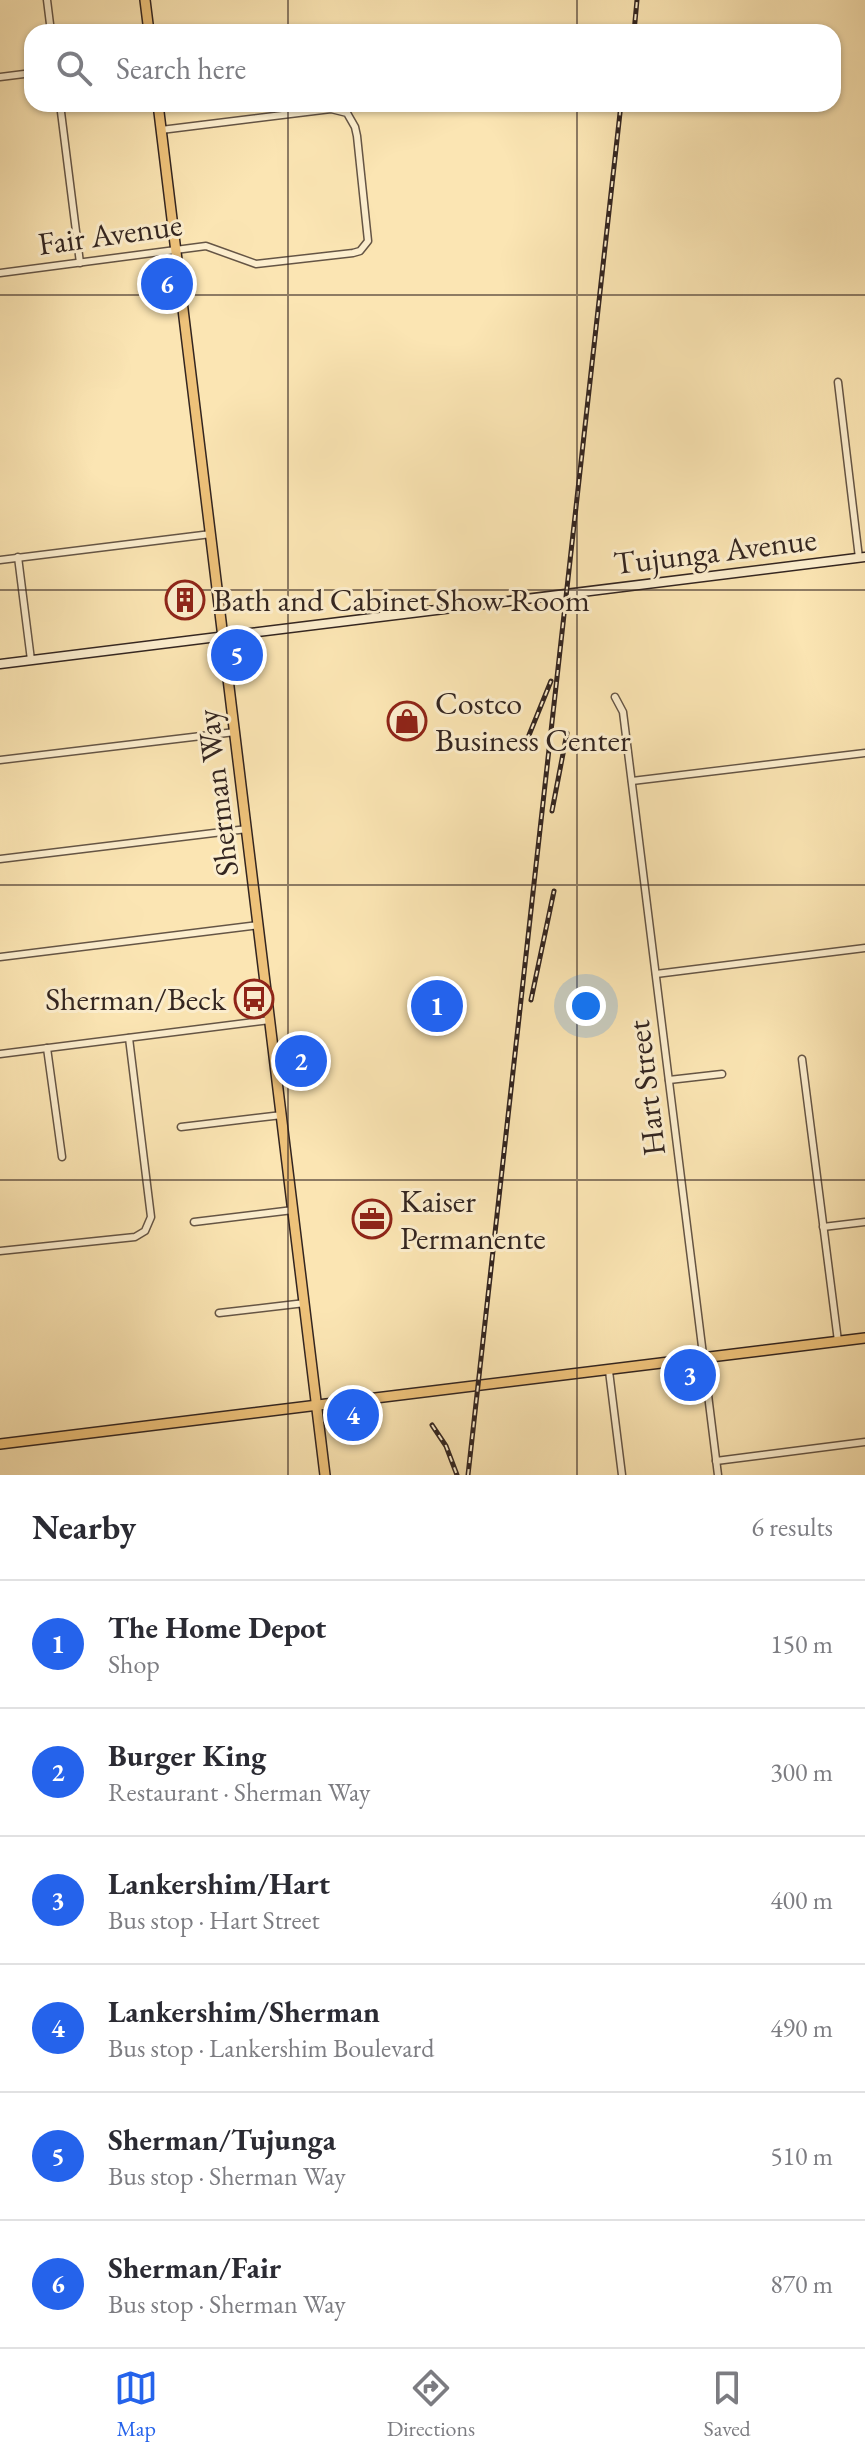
<!DOCTYPE html>
<html lang="en">
<head>
<meta charset="utf-8">
<style>
	body { margin:0; font-family:"EB Garamond",serif; background:#f2f2f3; color:#2b2b33 }
	.you { position:absolute; left:586px; top:1006px; width:28px; height:28px; margin:-20px; border:6px solid #fff; border-radius:50%; background:#1a73e8; box-shadow:0 0 0 12px #1a73e833 }
	.badge { display:grid; place-items:center; width:52px; height:52px; border-radius:50%; background:#2563eb; color:#fff; font-size:26px; font-weight:700 }
	.pin { position:absolute; translate:-50% -50%; border:4px solid #fff; box-shadow:0 2px 8px #0006 }
	.list { margin:0; padding:0; list-style:none }
	h2 { display:flex; justify-content:space-between; align-items:center; height:104px; margin:0; padding:0 32px; font-size:34px }
	h2 small { font-size:26px; font-weight:400; color:#7c7c81 }
	.list li { display:grid; grid-template-columns:52px 1fr auto; gap:24px; align-items:center; box-sizing:border-box; height:128px; padding:0 32px; border-top:2px solid #e1e1e2 }
	.list b { display:block; font-size:30px; white-space:nowrap }
	.list p { margin:0; font-size:26px; white-space:nowrap; color:#7c7c81 }
	.list em { font-size:26px; font-style:normal; color:#7c7c81 }
	.icon { flex:none; width:44px; height:44px; fill:none; stroke:currentColor; stroke-width:2; stroke-linecap:round; stroke-linejoin:round }
	.map { position:relative; flex:none; width:865px; height:1475px; overflow:hidden }
	.search { position:absolute; background:#fff; box-shadow:0 2px 6px #0004; left:24px; right:24px; top:24px; height:88px; display:flex; align-items:center; gap:20px; box-sizing:border-box; padding:0 28px; border-radius:24px; color:#7c7c81; font-size:30px }
	.sheet { height:872px; background:#fff }
	nav { display:flex; justify-content:space-around; align-items:center; box-sizing:border-box; height:112px; border-top:2px solid #e1e1e2; background:#fff; font-size:22px; color:#7c7c81 }
	nav a { display:grid; justify-items:center; gap:4px }
	nav .on { color:#2563eb }
	.map>svg:first-child { display:block }
</style>
</head>
<body>
<div class="map">
<svg width="865" height="1475" viewBox="0 0 865 1475">
	<rect width="100%" height="100%" fill="#fbe5b3"/>
	<filter id="stains"><feTurbulence type="fractalNoise" baseFrequency=".0025" numOctaves="4"/><feColorMatrix values="0 0 0 0 .2 0 0 0 0 .09 0 0 0 0 .02 0 0 0 .5 -.17"/></filter>
	<radialGradient id="worn" r=".72"><stop offset=".6" stop-color="#630" stop-opacity="0"/><stop offset="1" stop-color="#630" stop-opacity=".3"/></radialGradient>
	<g fill="none" stroke-linecap="round" stroke-linejoin="round">
		<defs>
			<g id="street">
				<path d="M47,0L51,32"/>
				<path d="M0,77L32,73"/>
				<path d="M60,104L80,263"/>
				<path d="M0,273L206,246L256,264L353,253L360,251L368,241L357,136L355,127L347,113L331,109L161,130"/>
				<path d="M838,382L859,558"/>
				<path d="M18,557L31,660"/>
				<path d="M0,560L211,534"/>
				<path d="M615,697L623,712L718,1475"/>
				<path d="M0,760L235,732"/>
				<path d="M632,781L865,753"/>
				<path d="M0,859L247,829"/>
				<path d="M0,957L259,925"/>
				<path d="M656,974L865,948"/>
				<path d="M47,1048L62,1157"/>
				<path d="M0,1054L270,1020"/>
				<path d="M802,1059L838,1341"/>
				<path d="M669,1080L722,1074"/>
				<path d="M181,1127L282,1115"/>
				<path d="M194,1222L293,1210"/>
				<path d="M823,1227L865,1222"/>
				<path d="M0,1251L135,1237L145,1231L151,1217L129,1038"/>
				<path d="M219,1313L305,1303"/>
				<path d="M609,1371L622,1475"/>
				<path d="M716,1461L865,1442"/>
			</g>
			<path id="secondary" d="M0,664L865,557"/>
			<g id="primary">
				<path d="M145,0L149,32"/>
				<path d="M158,104L325,1475"/>
				<path d="M0,1444L865,1338"/>
			</g>
		</defs>
		<use href="#street" stroke="#655545" stroke-width="9"/>
		<use href="#secondary" stroke="#332520" stroke-width="11"/>
		<use href="#primary" stroke="#332520" stroke-width="12"/>
		<use href="#street" stroke="#fceece" stroke-width="6"/>
		<use href="#secondary" stroke="#fceece" stroke-width="8"/>
		<use href="#primary" stroke="#eec27a" stroke-width="9"/>
		<defs>
			<g id="rail">
				<path d="M634,32L637,0"/>
				<path d="M527,740L551,681"/>
				<path d="M552,811L567,733"/>
				<path d="M531,1000L554,891"/>
				<path d="M432,1425L446,1446L457,1475"/>
				<path d="M468,1475L621,104"/>
			</g>
		</defs>
		<use href="#rail" stroke="#332520" stroke-width="5"/>
		<use href="#rail" stroke="#fceece" stroke-width="2" stroke-dasharray="6" stroke-linecap="butt"/>
	</g>
	<path fill="none" stroke="#332520" stroke-width="2" stroke-opacity="0.55" d="M288,0V32M577,0V32M288,104V1475M577,104V1475M0,295H865M0,590H865M0,885H865M0,1180H865"/>
	<defs>
		<symbol id="building-ring" viewBox="-11 -11 22 22"><circle r="9.5" fill="#fceece" stroke="#8f2418" stroke-width="1.5"/><path d="M-4-6H4V6H1V3H-1V6H-4ZM-2.5-4.3h1.7v1.8h-1.7ZM.8-4.3h1.7v1.8H.8ZM-2.5-1h1.7V.8h-1.7ZM.8-1h1.7V.8H.8Z" fill="#8f2418"/></symbol>
		<symbol id="shop-ring" viewBox="-11 -11 22 22"><circle r="9.5" fill="#fceece" stroke="#8f2418" stroke-width="1.5"/><path d="M-5-2.5h2.3a2.7 3.5 0 0 1 5.4 0H5L5.5 6h-11ZM-1.5-2.5h3a1.5 2.3 0 0 0-3 0Z" fill="#8f2418"/></symbol>
		<symbol id="bus-ring" viewBox="-11 -11 22 22"><circle r="9.5" fill="#fceece" stroke="#8f2418" stroke-width="1.5"/><path d="M-5-6H5V4H4V6H2V4H-2V6H-4V4H-5ZM-3.5-4V0h7V-4ZM-3.5 1.2v1.5H-2V1.2ZM2 1.2v1.5H3.5V1.2Z" fill="#8f2418"/></symbol>
		<symbol id="office-ring" viewBox="-11 -11 22 22"><circle r="9.5" fill="#fceece" stroke="#8f2418" stroke-width="1.5"/><path d="M-6-3h4V-5.5h4V-3h4V5H-6ZM-1-4.5V-3h2v-1.5ZM-6 0V1H6V0Z" fill="#8f2418"/></symbol>
	</defs>
	<g fill-rule="evenodd">
		<use href="#building-ring" x="163" y="578" width="44" height="44"/>
		<use href="#shop-ring" x="385" y="699" width="44" height="44"/>
		<use href="#bus-ring" x="232" y="977" width="44" height="44"/>
		<use href="#office-ring" x="350" y="1197" width="44" height="44"/>
	</g>
	<g text-anchor="middle" dominant-baseline="central" stroke-width="6" stroke-linejoin="round" paint-order="stroke">
		<g font-size="32" fill="#332520" stroke="#fceece">
			<text transform="translate(110 234) rotate(-8)">Fair Avenue</text>
			<text transform="translate(715 551) rotate(-7)">Tujunga Avenue</text>
			<text transform="translate(217 793) rotate(-97)">Sherman Way</text>
			<text transform="translate(646 1088) rotate(-97)">Hart Street</text>
		</g>
		<g font-size="32" fill="#332520" stroke="#fceece" text-anchor="start">
			<text x="213" y="600">Bath and Cabinet Show Room</text>
			<text x="435" y="703">Costco<tspan x="435" dy="37">Business Center</tspan></text>
			<text x="226" y="999" text-anchor="end">Sherman/Beck</text>
			<text x="400" y="1201">Kaiser<tspan x="400" dy="37">Permanente</tspan></text>
		</g>
	</g>
	<rect width="100%" height="100%" filter="url(#stains)"/>
	<rect width="100%" height="100%" fill="url(#worn)"/>
</svg>
<div class="you"></div>
<div class="pin badge" style="left:437px;top:1006px">1</div>
<div class="pin badge" style="left:301px;top:1061px">2</div>
<div class="pin badge" style="left:690px;top:1375px">3</div>
<div class="pin badge" style="left:353px;top:1415px">4</div>
<div class="pin badge" style="left:237px;top:655px">5</div>
<div class="pin badge" style="left:167px;top:284px">6</div>
<div class="search"><svg class="icon" aria-label="search" viewBox="0 0 24 24"><circle cx="10" cy="10" r="6"/><path d="M15 15l6 6"/></svg>Search here</div>
</div>
<section class="sheet">
<h2>Nearby<small>6 results</small></h2>
<ul class="list">
<li><span class="badge">1</span><div><b>The Home Depot</b><p>Shop</p></div><em>150 m</em></li>
<li><span class="badge">2</span><div><b>Burger King</b><p>Restaurant · Sherman Way</p></div><em>300 m</em></li>
<li><span class="badge">3</span><div><b>Lankershim/Hart</b><p>Bus stop · Hart Street</p></div><em>400 m</em></li>
<li><span class="badge">4</span><div><b>Lankershim/Sherman</b><p>Bus stop · Lankershim Boulevard</p></div><em>490 m</em></li>
<li><span class="badge">5</span><div><b>Sherman/Tujunga</b><p>Bus stop · Sherman Way</p></div><em>510 m</em></li>
<li><span class="badge">6</span><div><b>Sherman/Fair</b><p>Bus stop · Sherman Way</p></div><em>870 m</em></li>
</ul>
</section>
<nav>
<a class="on"><svg class="icon" aria-label="map" viewBox="0 0 24 24"><path d="M3 6l6-2 6 2 6-2v14l-6 2-6-2-6 2zM9 4v14M15 6v14"/></svg>Map</a>
<a><svg class="icon" aria-label="directions" viewBox="0 0 24 24"><path d="M12 3l9 9-9 9-9-9zM9 14v-3h6M13 9l2 2-2 2"/></svg>Directions</a>
<a><svg class="icon" aria-label="saved" viewBox="0 0 24 24"><path d="M7 4h10v16l-5-4-5 4z"/></svg>Saved</a>
</nav>
</body>
</html>
